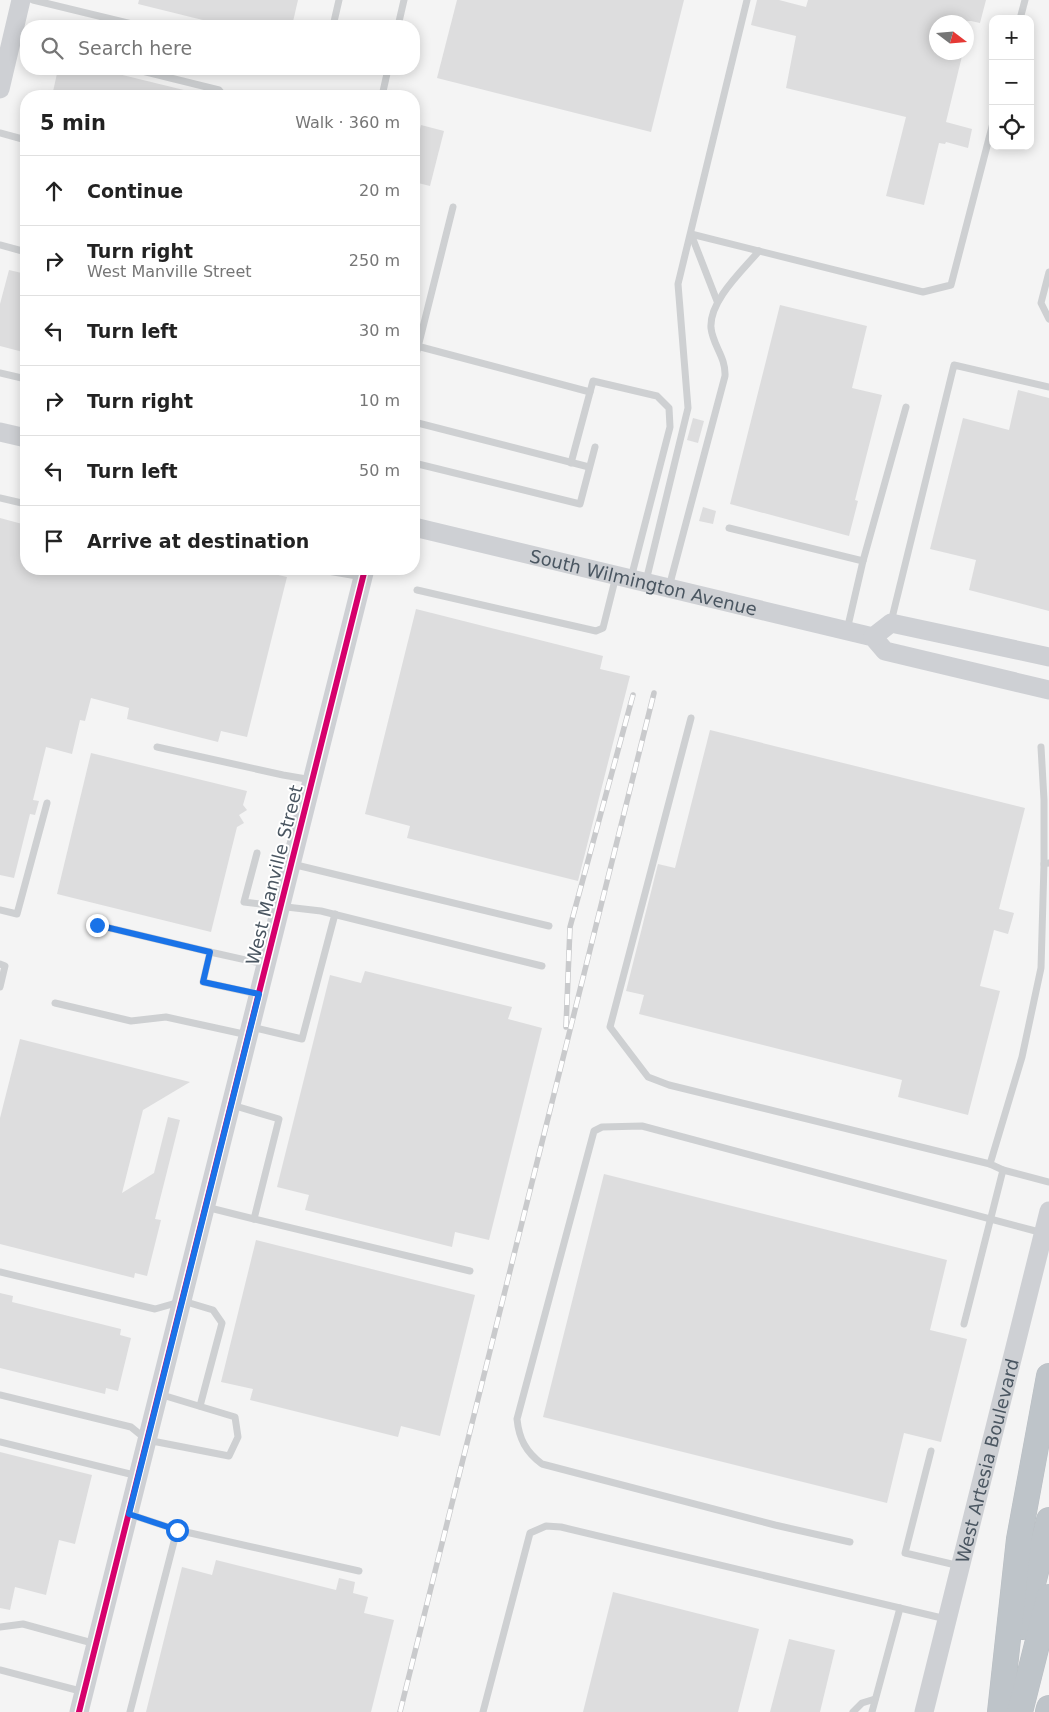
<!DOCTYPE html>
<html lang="en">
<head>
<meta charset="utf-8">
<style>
	body { margin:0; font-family:"DejaVu Sans",sans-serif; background:#f6f6f6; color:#222 }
	.controls { position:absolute; right:15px; top:15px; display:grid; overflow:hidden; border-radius:10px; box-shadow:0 2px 12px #0003 }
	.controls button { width:45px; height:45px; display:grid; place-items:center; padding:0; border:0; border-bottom:1px solid #e0e0e0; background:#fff; color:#222; font:25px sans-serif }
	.compass { position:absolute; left:929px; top:15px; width:45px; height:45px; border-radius:50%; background:#fff; box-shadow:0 2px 12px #0003; rotate:106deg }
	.stop { position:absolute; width:15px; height:15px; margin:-11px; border:4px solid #1a73e8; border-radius:50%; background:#fff }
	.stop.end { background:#1a73e8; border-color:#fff; box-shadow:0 1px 5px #0008 }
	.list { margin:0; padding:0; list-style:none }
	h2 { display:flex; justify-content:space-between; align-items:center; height:65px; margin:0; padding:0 20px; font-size:21px }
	h2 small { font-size:16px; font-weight:400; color:#767676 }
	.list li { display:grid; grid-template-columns:32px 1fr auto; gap:15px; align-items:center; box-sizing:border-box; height:70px; padding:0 20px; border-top:1px solid #e0e0e0 }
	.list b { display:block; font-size:19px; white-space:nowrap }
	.list p { margin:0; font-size:16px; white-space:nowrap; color:#767676 }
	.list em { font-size:16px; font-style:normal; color:#767676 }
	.icon { flex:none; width:28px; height:28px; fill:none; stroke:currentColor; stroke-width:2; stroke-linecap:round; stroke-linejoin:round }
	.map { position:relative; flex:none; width:1049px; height:1712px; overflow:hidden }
	.search { position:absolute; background:#fff; box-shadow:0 2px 12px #0003; left:20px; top:20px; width:400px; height:55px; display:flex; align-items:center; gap:12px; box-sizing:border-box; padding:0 18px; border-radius:20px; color:#767676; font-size:19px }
	.panel { position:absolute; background:#fff; box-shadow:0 2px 12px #0003; left:20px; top:90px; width:400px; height:485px; border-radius:20px }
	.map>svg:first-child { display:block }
</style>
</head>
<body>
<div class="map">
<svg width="1049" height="1712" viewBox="0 0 1049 1712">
	<rect width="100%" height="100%" fill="#f4f4f4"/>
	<g fill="#ddddde">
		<path d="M139,0H298L292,26H227L138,4Z"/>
		<path d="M457,0H684L651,132L437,78Z"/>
		<path d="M757,0H779L806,7L808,0H986L980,23L971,21L936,22V52H963L946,122L972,129L968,148L946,142L945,144L939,143L924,205L886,196L906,117L786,88L796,36L751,25Z"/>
		<path d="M58,69H98L192,92V96H52Z"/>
		<path d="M421,125L444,131L430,186L414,182V154Z"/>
		<path d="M9,270L26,274V350L23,349V352L0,346V304Z"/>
		<path d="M780,305L867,326L852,388L882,395L855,500L858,501L849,536L730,504Z"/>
		<path d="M1018,390L1049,398V611L969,590L976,560L930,549L963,418L1009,430Z"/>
		<path d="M693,418L704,421L698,443L687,440Z"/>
		<path d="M703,507L716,511L713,524L699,521Z"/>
		<path d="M0,518L26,525V569H253L287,577L247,737L221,731L218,742L127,719L129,708L91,698L85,721L80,720L72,754L46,747L33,800L39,801L35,815L30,814L14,878L0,875Z"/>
		<path d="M416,609L603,656L600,669L630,676L578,881L407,838L410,826L365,814Z"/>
		<path d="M710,730L1025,808L999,909L1014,913L1008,934L994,930L980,986L1000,991L968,1115L898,1097L902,1080L639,1014L644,995L626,991L658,864L675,868Z"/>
		<path d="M91,753L247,791L243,805L247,810L239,815L244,823L237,827L211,932L57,894Z"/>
		<path d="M365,971L512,1007L508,1019L542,1028L489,1240L455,1232L452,1247L305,1210L309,1195L277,1187L330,975L361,983Z"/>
		<path d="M20,1039L190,1082L143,1110L122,1193L154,1173L168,1117L180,1120L155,1219L161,1220L147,1276L135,1273L134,1278L0,1244V1118Z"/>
		<path d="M604,1174L947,1260L930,1330L967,1339L941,1442L904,1433L887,1503L543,1417Z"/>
		<path d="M256,1240L475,1295L440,1436L401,1426L398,1437L250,1400L253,1389L221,1382Z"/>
		<path d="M0,1293L13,1296L12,1302L121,1329L120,1335L131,1338L118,1391L106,1388L105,1394L0,1368Z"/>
		<path d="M0,1452L92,1475L75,1544L59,1540L46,1595L15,1587L10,1610L0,1608Z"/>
		<path d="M216,1560L336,1590L339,1578L355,1582L353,1593L368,1597L364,1613L394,1620L371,1712H146L182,1567L212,1575Z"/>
		<path d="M613,1592L759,1629L738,1712H583Z"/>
		<path d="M789,1639L835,1650L820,1712H770Z"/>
	</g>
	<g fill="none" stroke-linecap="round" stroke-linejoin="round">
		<defs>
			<g id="highway">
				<path d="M1022,1627L1049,1520"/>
				<path d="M1000,1712L1019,1539L1049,1376"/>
				<path d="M1020,1712L1049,1597"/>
				<path d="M1048,1712L1049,1708"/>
			</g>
		</defs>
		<use href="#highway" stroke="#b9bec3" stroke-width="26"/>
		<g stroke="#ced0d2" stroke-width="7">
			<path d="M33,0L140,26"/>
			<path d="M1020,19L1025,0"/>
			<path d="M333,26L339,0"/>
			<path d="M398,26L404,0"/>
			<path d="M12,38L26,42"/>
			<path d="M134,69L219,90L224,96"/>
			<path d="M382,96L388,69"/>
			<path d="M0,133L26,140"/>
			<path d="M691,234L923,292L951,285L993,123"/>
			<path d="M691,234L717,301"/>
			<path d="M0,245L26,252"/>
			<path d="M1049,272L1041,303L1049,319"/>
			<path d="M414,342L417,346L590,392"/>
			<path d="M414,363L453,207"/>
			<path d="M0,373L26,379"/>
			<path d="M414,422L589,467"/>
			<path d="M414,463L580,504L595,447"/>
			<path d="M571,463L593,381L657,396L669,408L670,427L631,578"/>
			<path d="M0,498L26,504"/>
			<path d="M729,528L863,561"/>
			<path d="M316,569L363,577"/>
			<path d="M646,581L688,408L678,284L747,0"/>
			<path d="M669,587L725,376C726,357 713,346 711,328C709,301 742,271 759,251"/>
			<path d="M417,590L596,631L603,628L616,576"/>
			<path d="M891,622L954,365L1049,387"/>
			<path d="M847,630L863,561L906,407"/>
			<path d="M691,718L610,1027L648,1077L669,1085L990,1164"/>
			<path d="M157,747L283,775L312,780"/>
			<path d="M1041,747L1044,800V864"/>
			<path d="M257,853L244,902L321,911L542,966"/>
			<path d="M1049,863L1044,864L1041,968L1022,1057L990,1164L1003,1170L1049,1182"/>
			<path d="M292,864L549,926"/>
			<path d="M0,910L17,914L47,803"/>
			<path d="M97,925L210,952"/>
			<path d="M0,964L5,966L0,987"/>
			<path d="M258,994L203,982L210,952L264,964"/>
			<path d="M55,1003L131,1021L166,1017L248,1035"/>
			<path d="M251,1027L302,1039L335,914"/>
			<path d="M206,1207L254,1219L279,1119L232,1105"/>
			<path d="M254,1219L470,1271"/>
			<path d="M0,1272L155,1309L183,1301L213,1310L222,1323L200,1406"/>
			<path d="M964,1324L1003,1170"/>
			<path d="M0,1395L131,1427L147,1440L229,1456L238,1437L235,1417L159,1394"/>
			<path d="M0,1442L138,1476"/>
			<path d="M931,1451L905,1553L960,1566"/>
			<path d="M129,1514L177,1530L130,1712"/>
			<path d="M177,1530L359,1571"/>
			<path d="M850,1542L775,1525L542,1464C526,1452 519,1439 517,1419L594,1131L602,1127L642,1126L1043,1233"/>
			<path d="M0,1627L23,1624L96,1644"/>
			<path d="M0,1670L84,1692"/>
			<path d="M483,1712L530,1533L546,1526L561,1527L946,1619"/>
			<path d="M853,1712L862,1703L875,1699"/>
			<path d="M872,1712L900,1608"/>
		</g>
		<g stroke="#ced0d4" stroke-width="19">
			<path d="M0,89L21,0"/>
			<path d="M0,432L26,438"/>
			<path id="s1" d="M414,527L873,637L885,651L1049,690"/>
			<path d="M873,637L891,623L1049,657"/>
			<path d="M79,1712L365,569"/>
			<path id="s2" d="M924,1712L1049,1211"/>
		</g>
		<use href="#highway" stroke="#bec4c9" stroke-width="25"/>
		<defs>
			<g id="rail">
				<path d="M566,1027L570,927L633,695"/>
				<path d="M400,1712L654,693"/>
			</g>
		</defs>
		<use href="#rail" stroke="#c9cacc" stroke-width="5.5"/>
		<use href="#rail" stroke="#fff" stroke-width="4" stroke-dasharray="11" stroke-linecap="butt"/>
		<defs>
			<path id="cycleway" d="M79,1712L365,569"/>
		</defs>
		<use href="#cycleway" stroke="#fff" stroke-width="9"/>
		<use href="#cycleway" stroke="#d6006c" stroke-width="6"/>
	</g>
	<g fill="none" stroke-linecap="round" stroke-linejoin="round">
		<path stroke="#1a73e8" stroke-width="6" d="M97,925L210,952L203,982L259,994L129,1514L177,1530"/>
	</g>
	<g text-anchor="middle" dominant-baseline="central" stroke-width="4" stroke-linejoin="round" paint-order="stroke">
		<g font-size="18" fill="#4a5661" stroke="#fff">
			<text stroke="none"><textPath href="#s1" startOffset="236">South Wilmington Avenue</textPath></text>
			<text transform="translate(274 875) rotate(-76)">West Manville Street</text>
			<text stroke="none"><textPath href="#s2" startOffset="259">West Artesia Boulevard</textPath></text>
		</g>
	</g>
</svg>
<div class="controls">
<button>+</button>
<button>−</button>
<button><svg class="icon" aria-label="locate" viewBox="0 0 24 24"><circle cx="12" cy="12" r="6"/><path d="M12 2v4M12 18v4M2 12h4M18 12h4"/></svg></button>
</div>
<svg class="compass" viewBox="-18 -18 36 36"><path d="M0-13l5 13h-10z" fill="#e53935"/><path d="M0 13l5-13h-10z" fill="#767676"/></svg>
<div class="stop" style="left:177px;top:1530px"></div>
<div class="stop end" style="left:97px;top:925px"></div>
<div class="search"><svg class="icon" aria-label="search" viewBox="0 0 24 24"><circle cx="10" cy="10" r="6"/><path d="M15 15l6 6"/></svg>Search here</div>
<section class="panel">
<h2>5 min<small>Walk · 360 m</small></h2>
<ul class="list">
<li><svg class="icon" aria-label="ahead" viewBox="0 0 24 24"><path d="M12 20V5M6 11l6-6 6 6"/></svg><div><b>Continue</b></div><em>20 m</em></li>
<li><svg class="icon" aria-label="right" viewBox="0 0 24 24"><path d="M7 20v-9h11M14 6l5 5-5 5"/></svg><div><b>Turn right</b><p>West Manville Street</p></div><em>250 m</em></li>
<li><svg class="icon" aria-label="left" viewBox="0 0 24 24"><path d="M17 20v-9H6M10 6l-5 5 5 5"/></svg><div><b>Turn left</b></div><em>30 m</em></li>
<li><svg class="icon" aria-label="right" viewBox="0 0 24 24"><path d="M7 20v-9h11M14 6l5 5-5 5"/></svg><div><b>Turn right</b></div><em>10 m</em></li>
<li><svg class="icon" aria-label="left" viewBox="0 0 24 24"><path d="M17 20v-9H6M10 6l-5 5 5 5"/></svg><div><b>Turn left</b></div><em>50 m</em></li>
<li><svg class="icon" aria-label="arrive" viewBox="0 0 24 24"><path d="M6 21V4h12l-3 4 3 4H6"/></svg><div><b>Arrive at destination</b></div></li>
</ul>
</section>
</div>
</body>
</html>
